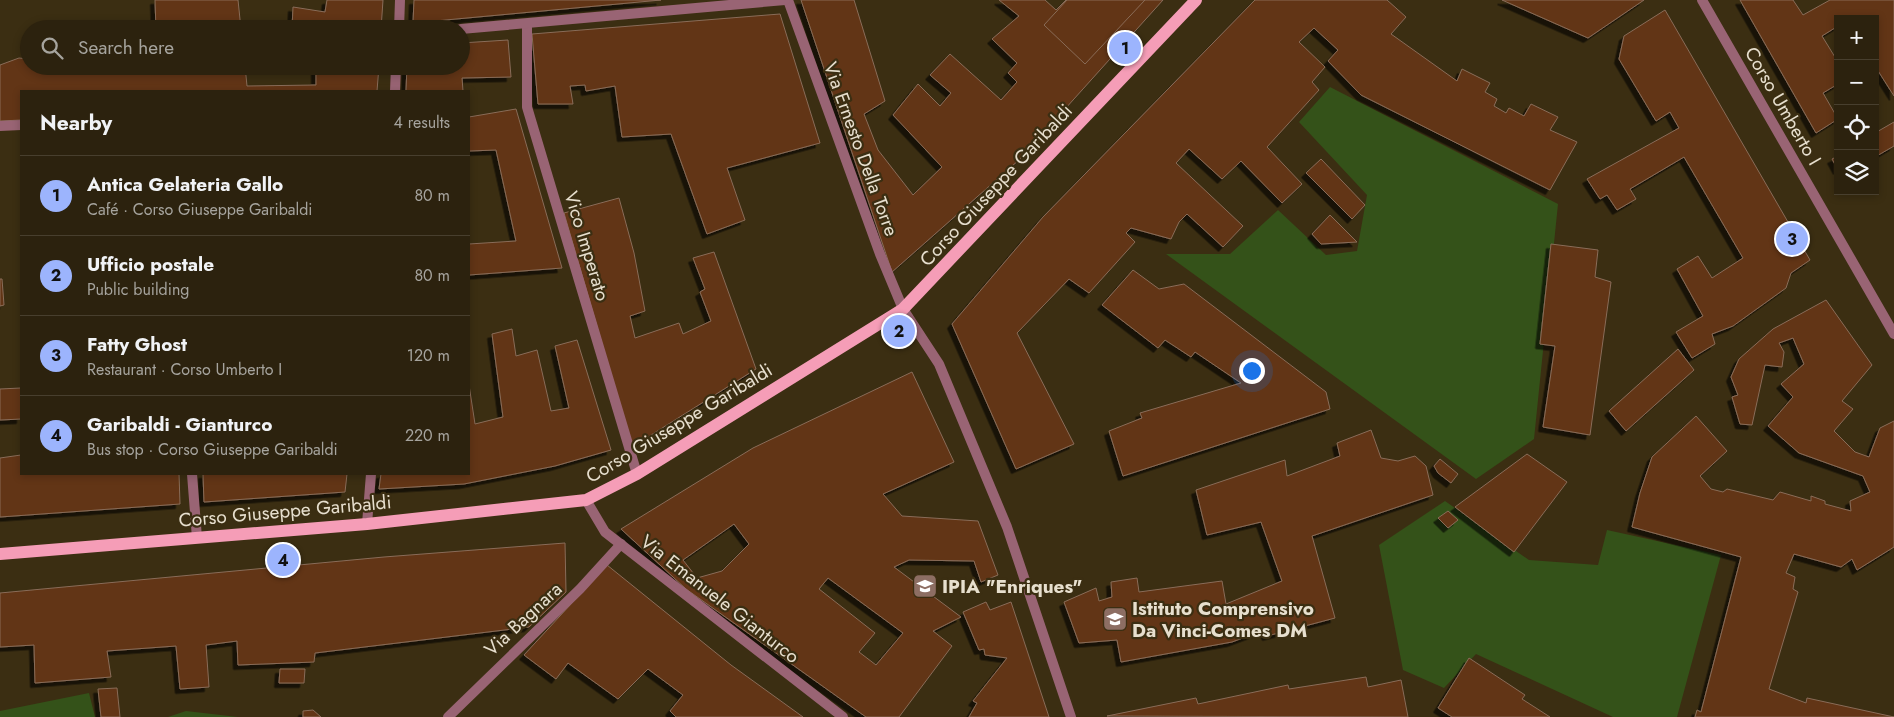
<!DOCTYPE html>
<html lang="en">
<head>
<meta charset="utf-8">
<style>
	body { margin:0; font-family:Jost,sans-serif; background:#382f1c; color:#f1f3f6 }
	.controls { position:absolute; right:15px; top:15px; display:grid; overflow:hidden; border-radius:0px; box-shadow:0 2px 8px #0003 }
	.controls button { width:45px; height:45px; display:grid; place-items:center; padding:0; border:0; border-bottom:1px solid #483f2e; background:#2c220e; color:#f1f3f6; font:25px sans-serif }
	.you { position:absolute; left:1251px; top:370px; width:18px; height:18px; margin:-12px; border:4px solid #fff; border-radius:50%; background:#1a73e8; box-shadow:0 0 0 8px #1a73e833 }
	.badge { display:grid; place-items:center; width:32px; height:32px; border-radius:50%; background:#9cb4fd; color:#111; font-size:16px; font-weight:700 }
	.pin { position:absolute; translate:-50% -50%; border:2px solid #fff; box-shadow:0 1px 5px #0006 }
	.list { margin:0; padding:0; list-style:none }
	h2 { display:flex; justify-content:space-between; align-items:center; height:65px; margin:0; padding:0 20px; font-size:21px }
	h2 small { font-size:16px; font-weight:400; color:#a6a49e }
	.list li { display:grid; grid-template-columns:32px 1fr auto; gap:15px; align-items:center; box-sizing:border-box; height:80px; padding:0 20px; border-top:1px solid #483f2e }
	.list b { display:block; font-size:19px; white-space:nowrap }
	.list p { margin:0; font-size:16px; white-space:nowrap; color:#a6a49e }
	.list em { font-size:16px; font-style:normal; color:#a6a49e }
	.icon { flex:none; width:28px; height:28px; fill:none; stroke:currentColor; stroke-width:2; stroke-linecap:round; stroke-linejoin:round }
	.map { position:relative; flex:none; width:1894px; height:717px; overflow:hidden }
	.search { position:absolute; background:#2c220e; box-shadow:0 2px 8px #0003; left:20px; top:20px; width:450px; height:55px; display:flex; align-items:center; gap:12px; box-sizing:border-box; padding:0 18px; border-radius:28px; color:#a6a49e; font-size:19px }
	.panel { position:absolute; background:#2c220e; box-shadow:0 2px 8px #0003; left:20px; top:90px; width:450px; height:385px; border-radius:0px }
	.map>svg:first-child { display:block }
</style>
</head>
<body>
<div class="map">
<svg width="1894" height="717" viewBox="0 0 1894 717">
	<defs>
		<filter id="shadow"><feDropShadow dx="-4.5" dy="4.5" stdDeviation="0" flood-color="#0009"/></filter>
	</defs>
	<rect width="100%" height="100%" fill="#3b2e12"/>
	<g fill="#345219">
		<path d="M1330,87L1558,204L1534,439L1476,479L1166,254H1230L1278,210L1326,255L1357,251L1367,195L1299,122Z"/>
		<path d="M1445,501L1529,560L1598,565L1607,530L1721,555L1677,717H1613L1476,654L1444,688L1403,670L1379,545Z"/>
		<path d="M89,693L95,717H0V711Z"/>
		<path d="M186,711L238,717H168Z"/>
	</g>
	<g fill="#623413" stroke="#896c59" fill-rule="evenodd" filter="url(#shadow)">
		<path d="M155,0H238L241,29H156Z"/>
		<path d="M327,0H383L381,29H292L293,7L325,12Z"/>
		<path d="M414,0H661L413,23Z"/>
		<path d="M801,0H854L885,101L864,114L878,150L913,195L942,167L893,115L918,84L940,106L951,93L930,75L950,54L1001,100L1017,82L1008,73L1017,63L992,39L1019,16L999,0H1045L1056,10L1066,0H1163L1020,159L892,272Z"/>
		<path d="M1067,0H1145L1085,64L1044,25Z"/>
		<path d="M1255,0H1387L1406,17L1391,34L1457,81L1462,69L1490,83L1485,92L1497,99L1494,106L1506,113L1509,108L1524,116L1531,104L1558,117L1550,130L1577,142L1550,190L1361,95L1328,61L1338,50L1314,28L1299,42L1325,67L1312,82L1319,90L1267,147L1302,184L1282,203L1241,161L1222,179L1189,149L1176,163L1243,226L1223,247L1187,214L1179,222L1171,239L1131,228L1126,233L1135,242L1089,293L1069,279L1017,333L1074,444L1016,469L952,324L1043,217Z"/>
		<path d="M1502,0H1644L1588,38Z"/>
		<path d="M1740,0H1793L1803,15L1830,0H1894V96L1875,66V19H1838V26L1822,36L1838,62V84L1823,93L1838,119L1816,133Z"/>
		<path d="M1665,10L1810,260L1791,273L1786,288L1733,326L1712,334L1715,344L1692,358L1676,332L1703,316L1677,269L1698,256L1712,278L1743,258L1684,157L1630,189L1636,199L1617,210L1607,195L1600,199L1587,179L1679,128L1670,112L1656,121L1619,59L1624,36Z"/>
		<path d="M780,14L820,143L727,168L745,220L707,234L671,134L622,137L615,86L586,91L585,85L570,86L573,104H538L532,34Z"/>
		<path d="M508,40L511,77L462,78L463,91H406L407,66H461V43Z"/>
		<path d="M19,58L29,59V66H245L247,86L316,85V66H379L377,91H21V120L0,121V65Z"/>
		<path d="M516,109L562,268L469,275V244L516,241L496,150L469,151V117Z"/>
		<path d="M1894,122V146L1875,157V133Z"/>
		<path d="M1838,156V170L1832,159Z"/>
		<path d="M1321,159L1365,205L1352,219L1306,173Z"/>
		<path d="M619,198L634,253L645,311L630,316L635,338L679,323L683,334L711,321L700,292L705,289L693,258L714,252L756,369L632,447L564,213Z"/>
		<path d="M1330,215L1357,242L1321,244L1312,234Z"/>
		<path d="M1551,244L1598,250L1595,277L1611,282L1590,435L1543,427L1555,346L1540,344Z"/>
		<path d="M1133,270L1159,289L1184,284L1326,392L1330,409L1123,476L1109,431L1142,418L1140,413L1241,383L1195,352L1191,357L1165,340L1158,348L1102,305Z"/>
		<path d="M0,279H2L4,305L0,306Z"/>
		<path d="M1826,300L1872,365L1842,401L1853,409L1834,431L1855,452L1869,457L1880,428L1894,421V547L1857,570L1852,559L1841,567L1794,554L1786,573L1795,577L1793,589L1798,592L1769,689L1806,703L1807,698L1894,717H1695L1697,710L1701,712L1741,557L1632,527L1640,493L1652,457L1696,416L1727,451L1700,476L1711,489L1723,492L1727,489L1773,500L1780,492L1811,501V496L1825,501V504L1851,511L1850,501L1870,492L1863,476L1799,453L1768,426L1793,397L1781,384L1804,364L1793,338L1779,343L1784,352L1782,367L1765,365L1752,425L1740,424L1732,397L1738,395L1731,377L1739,359L1773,329Z"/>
		<path d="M512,329L516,356L537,350L551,411L569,408L555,346L577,340L611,450L555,466L464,484L379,489L381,474H469V385L475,424L503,417L492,334Z"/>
		<path d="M1678,349L1694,370L1626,431L1609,411Z"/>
		<path d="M912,372L954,462L883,494L902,516L978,521L998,575L981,582L974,561L909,560L894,567L961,617L933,631L952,646L899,717H866L686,589L621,529L753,448ZM734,524L749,544L722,571L697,578L683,560ZM828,578L903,633L876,665L859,652L875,633L819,589Z"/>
		<path d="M21,388V419L0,420V389Z"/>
		<path d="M1371,430L1381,458L1398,461L1415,456L1426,466L1433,495L1312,536L1335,618L1267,636L1264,630L1232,642L1121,662L1117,640L1079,643L1064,602L1096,588L1099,601L1112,597L1111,582L1137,578L1139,592L1222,581L1226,604L1282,581L1261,522L1207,535L1196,490L1285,460L1287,476L1340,456L1337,443Z"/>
		<path d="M1527,454L1567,482L1514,552L1455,507Z"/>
		<path d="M21,455V474H179L180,504L0,517V458Z"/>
		<path d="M1440,459L1458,474L1451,483L1438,473L1434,466Z"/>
		<path d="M203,474H347L345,492L204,502Z"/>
		<path d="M1448,511L1458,520L1448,528L1438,518Z"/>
		<path d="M565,543L566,592L529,627L315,653L314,662L238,665L237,641L206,645L209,687L180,689L176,646L107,651L111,677L35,683L34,645L0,647V593L384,557Z"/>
		<path d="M607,565L731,665L803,717H676L670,711L683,695L648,669L618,699L568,663L556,679L524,655Z"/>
		<path d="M986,602L990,610L1011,602L1049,717H969L977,703L973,701L1007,658L985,655L984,649L979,650L963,612Z"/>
		<path d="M1469,658L1525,695L1522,699L1550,717H1452L1438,708Z"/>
		<path d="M280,669H305L304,683H279Z"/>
		<path d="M1366,677L1368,687L1401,680L1408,717L1107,716L1196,698L1198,704L1288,685L1289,689Z"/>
		<path d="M117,688L120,717H101L98,689Z"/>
		<path d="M313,710L321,717H303V711Z"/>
	</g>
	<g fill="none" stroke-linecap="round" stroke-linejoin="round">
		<g stroke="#996474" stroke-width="10">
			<path d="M788,0L880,254L903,309L939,364L1007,527L1071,717"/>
			<path d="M1702,0L1894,334"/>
			<path d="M527,24V107L637,474"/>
			<path d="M399,29L400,0"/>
			<path d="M461,29L785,0"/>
			<path d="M395,91L396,66"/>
			<path d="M0,126L21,125"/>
			<path d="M192,474L197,538"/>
			<path d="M586,500L605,532L843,717"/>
			<path d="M367,524L371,474"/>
			<path d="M448,717L580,589L621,544"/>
		</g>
		<path stroke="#f59db7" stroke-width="12" d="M0,554L367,524L586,500L637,474L903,309L1196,0"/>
	</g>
	<defs>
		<symbol id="school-square" viewBox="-11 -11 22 22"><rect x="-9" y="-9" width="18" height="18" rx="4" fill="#8d6e63" stroke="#3b2e12"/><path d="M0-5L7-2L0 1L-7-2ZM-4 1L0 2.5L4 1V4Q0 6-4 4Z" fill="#fff"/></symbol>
	</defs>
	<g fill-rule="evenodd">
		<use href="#school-square" x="911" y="572" width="28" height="28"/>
		<use href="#school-square" x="1101" y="605" width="28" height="28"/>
	</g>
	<g text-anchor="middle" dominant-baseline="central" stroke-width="4.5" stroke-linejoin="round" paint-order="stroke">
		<g font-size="19" fill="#e7dfce" stroke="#3b2e12">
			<text transform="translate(1783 106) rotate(60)">Corso Umberto I</text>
			<text transform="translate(861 149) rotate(70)">Via Ernesto Della Torre</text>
			<text transform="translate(996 185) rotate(-47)">Corso Giuseppe Garibaldi</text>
			<text transform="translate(587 246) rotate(73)">Vico Imperato</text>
			<text transform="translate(679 423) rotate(-31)">Corso Giuseppe Garibaldi</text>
			<text transform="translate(285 511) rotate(-5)">Corso Giuseppe Garibaldi</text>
			<text transform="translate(720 599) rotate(38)">Via Emanuele Gianturco</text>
			<text transform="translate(523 619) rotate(-43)">Via Bagnara</text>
		</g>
		<g font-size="19" font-weight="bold" fill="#e7dfce" stroke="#3b2e12" text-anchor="start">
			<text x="942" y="586">IPIA "Enriques"</text>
			<text x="1132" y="608">Istituto Comprensivo<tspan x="1132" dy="22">Da Vinci-Comes DM</tspan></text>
		</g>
	</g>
</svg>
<div class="controls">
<button>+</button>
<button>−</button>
<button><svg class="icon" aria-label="locate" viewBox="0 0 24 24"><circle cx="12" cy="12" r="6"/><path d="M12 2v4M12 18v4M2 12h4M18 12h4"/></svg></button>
<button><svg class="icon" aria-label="layers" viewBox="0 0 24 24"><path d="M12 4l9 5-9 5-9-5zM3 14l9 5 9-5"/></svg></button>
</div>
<div class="you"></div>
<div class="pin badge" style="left:1125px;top:48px">1</div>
<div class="pin badge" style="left:899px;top:331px">2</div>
<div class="pin badge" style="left:1792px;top:239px">3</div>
<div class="pin badge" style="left:283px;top:560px">4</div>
<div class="search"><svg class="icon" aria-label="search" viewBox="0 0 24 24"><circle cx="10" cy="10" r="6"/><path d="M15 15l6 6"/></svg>Search here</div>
<section class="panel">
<h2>Nearby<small>4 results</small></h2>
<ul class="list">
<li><span class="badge">1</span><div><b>Antica Gelateria Gallo</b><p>Café · Corso Giuseppe Garibaldi</p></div><em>80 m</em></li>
<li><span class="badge">2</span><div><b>Ufficio postale</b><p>Public building</p></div><em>80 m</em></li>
<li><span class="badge">3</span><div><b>Fatty Ghost</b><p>Restaurant · Corso Umberto I</p></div><em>120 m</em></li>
<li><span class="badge">4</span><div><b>Garibaldi - Gianturco</b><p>Bus stop · Corso Giuseppe Garibaldi</p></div><em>220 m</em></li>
</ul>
</section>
</div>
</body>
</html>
